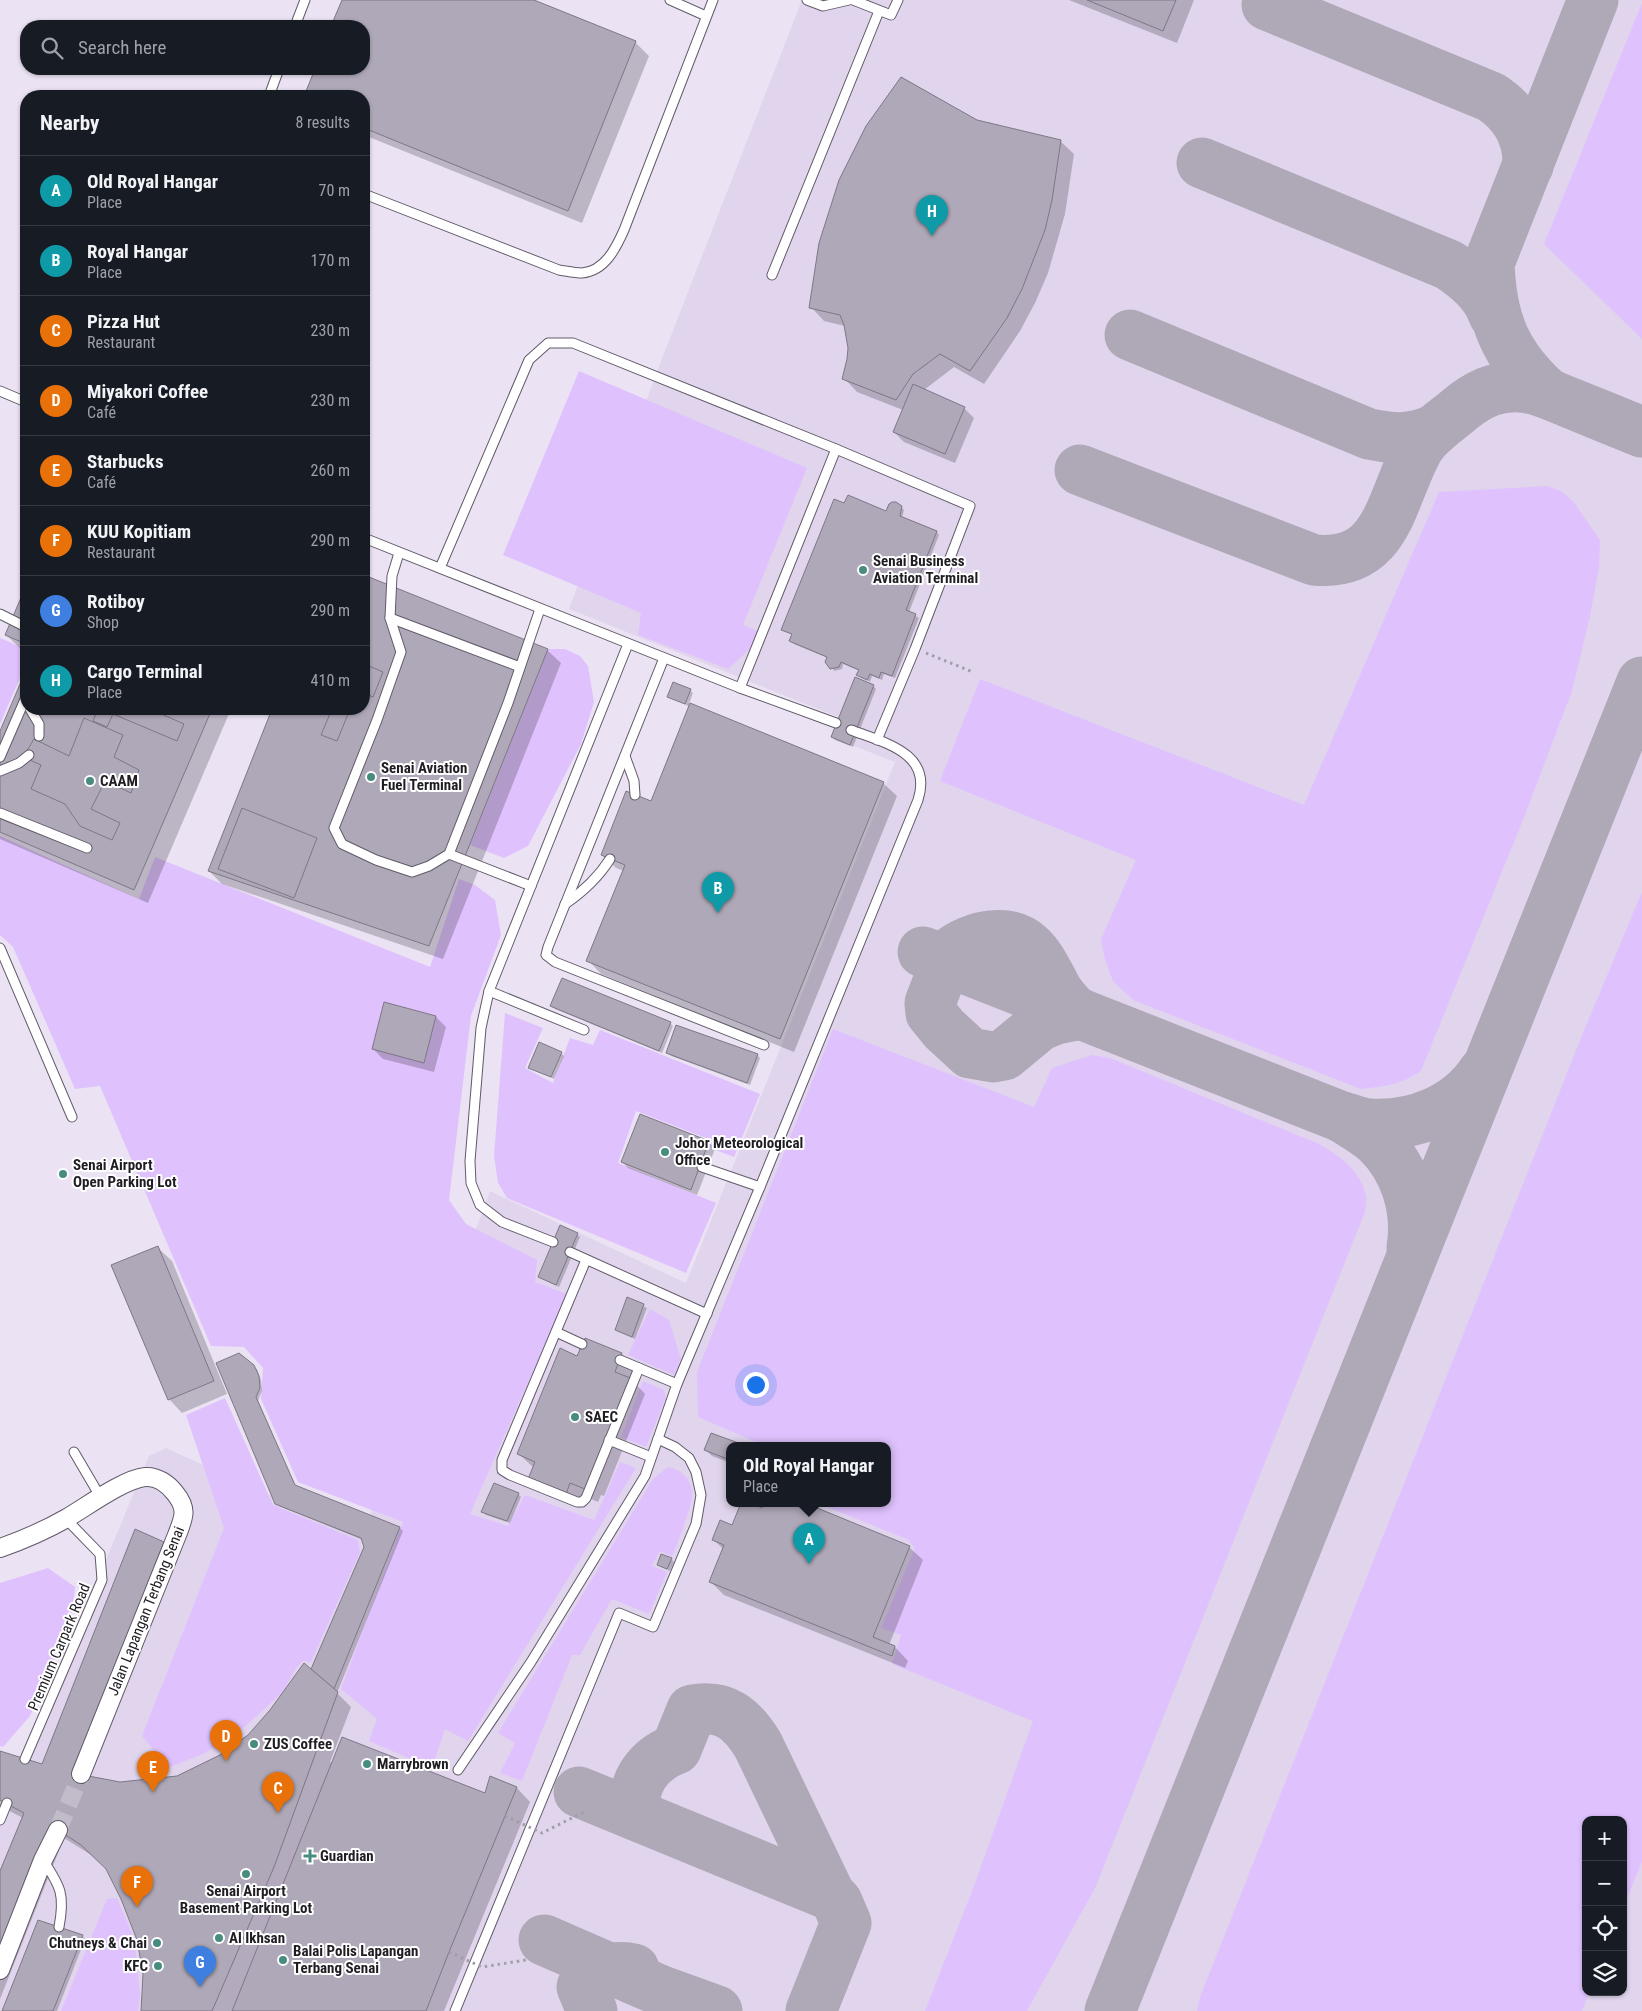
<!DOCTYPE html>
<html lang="en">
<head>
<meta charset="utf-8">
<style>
	body { margin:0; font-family:"Roboto Condensed",sans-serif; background:#20242c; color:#f1f3f6 }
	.controls { position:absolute; right:15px; bottom:15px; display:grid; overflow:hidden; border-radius:10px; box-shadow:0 1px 4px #0004 }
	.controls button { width:45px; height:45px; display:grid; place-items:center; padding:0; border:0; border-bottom:1px solid #363941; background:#171b24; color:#f1f3f6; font:25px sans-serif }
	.you { position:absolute; left:755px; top:1384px; width:18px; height:18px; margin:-12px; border:4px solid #fff; border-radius:50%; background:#1a73e8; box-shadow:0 0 0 8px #1a73e833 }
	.badge { display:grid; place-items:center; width:32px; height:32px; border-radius:50%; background:#0f766e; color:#fff; font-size:16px; font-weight:700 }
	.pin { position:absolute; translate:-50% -41px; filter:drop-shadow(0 1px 2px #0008) }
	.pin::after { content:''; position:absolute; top:26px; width:18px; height:15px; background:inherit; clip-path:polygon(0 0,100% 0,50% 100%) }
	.popup { position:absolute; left:726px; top:1442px; width:165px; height:65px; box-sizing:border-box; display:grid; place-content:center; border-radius:10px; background:#171b24; filter:drop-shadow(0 1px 4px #0005); font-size:16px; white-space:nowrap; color:#9ea1a6 }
	.popup b { font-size:19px; color:#f1f3f6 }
	.popup::after { content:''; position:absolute; left:50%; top:100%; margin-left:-10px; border:10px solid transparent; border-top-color:#171b24 }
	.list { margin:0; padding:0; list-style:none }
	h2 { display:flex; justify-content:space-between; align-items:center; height:65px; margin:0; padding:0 20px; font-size:21px }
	h2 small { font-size:16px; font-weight:400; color:#9ea1a6 }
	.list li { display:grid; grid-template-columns:32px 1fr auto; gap:15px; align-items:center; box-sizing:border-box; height:70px; padding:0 20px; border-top:1px solid #363941 }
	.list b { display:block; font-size:19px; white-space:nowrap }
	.list p { margin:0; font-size:16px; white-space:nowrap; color:#9ea1a6 }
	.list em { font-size:16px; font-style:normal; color:#9ea1a6 }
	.icon { flex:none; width:28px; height:28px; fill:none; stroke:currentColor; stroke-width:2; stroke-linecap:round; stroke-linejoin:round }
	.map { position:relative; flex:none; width:1642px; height:2011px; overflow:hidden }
	.search { position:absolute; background:#171b24; box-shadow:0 1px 4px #0004; left:20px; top:20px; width:350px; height:55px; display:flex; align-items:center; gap:12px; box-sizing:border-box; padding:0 18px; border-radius:20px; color:#9ea1a6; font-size:19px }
	.panel { position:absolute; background:#171b24; box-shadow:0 1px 4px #0004; left:20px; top:90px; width:350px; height:625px; border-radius:20px }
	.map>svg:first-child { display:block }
</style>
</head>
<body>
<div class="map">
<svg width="1642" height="2011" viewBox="0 0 1642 2011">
	<rect width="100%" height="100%" fill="#ebe3f4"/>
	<path fill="#e0d5ed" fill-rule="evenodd" d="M802,0H1642V2011H0V1817L149,1456L166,1448L362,1537L490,1191L686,1283L895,762L831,737L838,717L569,609L661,361ZM730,1445H888V1503H730ZM1586,1820H1623V1992H1586Z"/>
	<g fill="#dfc2fd">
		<path d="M1642,3V339L1544,244Z"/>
		<path d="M579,371L807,468L743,625L758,631L750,649L728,669L638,635L641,613L503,555Z"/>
		<path d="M1547,486L1561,491L1573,501L1600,540L1599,567L1590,616L1572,691L1525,815L1421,1071C1400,1085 1386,1086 1361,1089L1133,1000L1113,981L1105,960L1101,939L1136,860L940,781L980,679L1304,805L1439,492Z"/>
		<path d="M0,638L26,649V664L0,724Z"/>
		<path d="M548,649H565L580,656L588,666L594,702L581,744L528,846L504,858L470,845Z"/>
		<path d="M0,836L139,899L155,857L430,967L459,879L475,885L495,900L501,935L471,1016L449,1200L466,1224L537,1260L535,1282L567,1294L470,1514L508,1526L525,1495L594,1520L620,1462L636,1468L468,1741L445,1729L432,1768L369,1741L377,1719L341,1689L403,1522L298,1482L261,1399L263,1368L244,1347L211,1346L100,1086L75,1089L13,947L0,935Z"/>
		<path d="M1642,892V1862L1623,1908V1820H1586V1992H1589L1582,2011H1197L1200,1997L1583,1033Z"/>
		<path d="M505,1013L543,1028L525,1068L553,1083L570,1038L593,1045L600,1030L760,1094L734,1157L710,1148L711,1140L636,1111L618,1163L716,1203L686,1273L507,1198L498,1183L494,1156Z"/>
		<path d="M833,1029L1034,1107L1052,1068L1092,1055L1110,1058L1319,1144C1340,1156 1361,1171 1366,1196C1367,1201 1365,1208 1365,1212L1095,1888L1027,2011H925L974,1886L1033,1721L892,1664L901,1635L881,1628L915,1548L907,1539L817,1503H888V1445H763L698,1417L697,1372Z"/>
		<path d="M650,1309L669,1320L681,1359L674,1375L628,1355Z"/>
		<path d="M643,1381L664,1390L666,1397L646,1447L621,1437Z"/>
		<path d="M225,1398L273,1505L358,1540L360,1552L311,1662L303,1661L296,1668L283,1692L239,1732L205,1753L168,1768L142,1736L224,1528L186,1415Z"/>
		<path d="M668,1467C682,1469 694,1482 692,1497C690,1512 678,1541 672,1557L660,1551L652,1566L667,1572L649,1614L612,1599L580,1655H572L522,1781L500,1773L515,1743L498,1733L653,1479Z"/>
		<path d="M48,1568L75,1587L71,1621L30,1716L3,1747L0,1746V1583Z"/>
		<path d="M117,1898L135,1940L140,1995L138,2011H61L107,1899Z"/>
	</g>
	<g fill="#0003">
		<path d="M343,0H531L635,42L649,56L582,223L364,135V96H305L316,69H364V26H333Z"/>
		<path d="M1069,0H1194L1177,43Z"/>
		<path d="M977,121L1060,141L1074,154L1065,214L1048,273L1035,303L1020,331L984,384L954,367L924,390L964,408L974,418L955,463L904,442L894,432L903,410L857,392L844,378L849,348L845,326L824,321L811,307Z"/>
		<path d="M845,505L887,512L901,507L904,510L902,518L937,532L939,535L909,612L919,618L895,678L884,674L882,680L872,676L870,682L858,675L860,671L843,664L842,669L834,671L828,658L794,644L791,641L793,635L783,629Z"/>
		<path d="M364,577L547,650L561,663L443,959L222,884L209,871L274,709H364Z"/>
		<path d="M26,589V651L20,648L6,635Z"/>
		<path d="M26,673V709H231L148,903L0,839V734Z"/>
		<path d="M873,686L876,689L853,747L835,740L832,737Z"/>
		<path d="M690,690L693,693L689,704L883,783L897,796L794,1052L601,974L588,960L624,871L616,868L602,854L651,802L690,707L668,696Z"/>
		<path d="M552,1006L670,1023L673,1026L662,1053L555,1009Z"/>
		<path d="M436,1017L446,1027L434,1072L383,1059L373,1049Z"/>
		<path d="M561,1053L564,1056L554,1079L530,1067Z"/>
		<path d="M668,1053L757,1055L760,1058L750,1085L671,1056Z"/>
		<path d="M640,1116L709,1142L715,1149L697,1195L628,1168L622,1162Z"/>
		<path d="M577,1234L580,1237L559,1287L543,1279L540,1277Z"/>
		<path d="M158,1248L172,1261L227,1394L182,1413L169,1399Z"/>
		<path d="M628,1299L647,1308L635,1339L616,1330Z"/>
		<path d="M585,1340L622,1354L635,1368L632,1380L645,1394L604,1496L601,1495L598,1502L584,1496L579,1507L543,1492L534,1468L519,1454L578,1358Z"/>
		<path d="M218,1363L253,1366L257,1369L261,1380L262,1391L258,1401L296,1487L400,1528L403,1531L337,1693L351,1707L330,1762L486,1795L491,1778L517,1788L530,1802L444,2011H142L144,1974L139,1940L108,1869L96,1858L64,1838L0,1999V1874L23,1818L0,1806V1753L42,1766L163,1543L177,1557L89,1777L120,1783L177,1778L221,1756L249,1736L316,1675L366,1547L363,1540L279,1506L276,1503Z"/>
		<path d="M712,1434L740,1445H730V1463L712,1456L706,1450Z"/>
		<path d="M518,1494L521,1497L510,1523L486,1515L483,1512Z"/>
		<path d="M742,1503H747L763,1509L765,1503H801L909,1547L923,1560L889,1645L895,1647L908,1661L905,1668L724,1595L710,1581L723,1549L714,1540L733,1526Z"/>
		<path d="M671,1559L674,1562L670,1571L658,1565Z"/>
		<path d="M82,1936L85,1939L57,2011H4Z"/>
	</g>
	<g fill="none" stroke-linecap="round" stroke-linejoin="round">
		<g stroke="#afa8b6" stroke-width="51">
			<path d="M1267,5L1491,97C1516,113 1529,137 1528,166"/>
			<path d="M1202,163L1449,265C1468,278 1486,292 1494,315"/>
			<path d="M1130,335L1369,434C1393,439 1411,440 1434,430"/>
			<path d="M1547,393C1505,355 1491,320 1489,263L1593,0"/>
			<path d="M1080,470L1314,560C1389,567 1390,499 1418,449C1427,433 1445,422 1459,410C1479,393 1501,383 1528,388C1542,390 1555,397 1568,402C1593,412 1617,422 1642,432"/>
			<path d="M923,952L1342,1117C1351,1119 1360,1123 1369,1124C1414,1127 1459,1109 1484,1071"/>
			<path d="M1074,1011C1068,1004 1062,998 1057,990C1041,961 1031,931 991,936C977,937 959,945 949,954L930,1003L931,1013L944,1029L970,1053L993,1057L1004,1055L1039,1026L1056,1019L1081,1014"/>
			<path d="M1342,1117C1354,1125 1367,1132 1377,1141C1406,1169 1418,1209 1412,1248"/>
			<path d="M579,1792L830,1895L837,1902L846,1923L811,2011"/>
			<path d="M636,1815C630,1785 647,1760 676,1749L692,1710C725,1704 742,1719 758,1745L830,1895"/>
			<path d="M544,1940L659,1990L717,2011"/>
			<path d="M592,2011L582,1987C598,1972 612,1964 634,1969"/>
			<path d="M1110,2011L1642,682"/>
		</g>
	</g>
	<g fill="#afa8b8" stroke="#7e7786">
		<path d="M342,0H534L636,41L568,211L364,128V96H304L315,69H364V26H331Z"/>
		<path d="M1087,0H1176L1163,31Z"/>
		<path d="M901,77L977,120L1061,140L1052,200L1045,230L1022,289L1007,318L970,371L940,354L913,374L896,400L842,379L847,359L848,348L844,325L840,315L809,308L819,243L839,180L866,126Z"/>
		<path d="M913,384L965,407L945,454L893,432Z"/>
		<path d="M848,495L886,511L889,504L892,502H896L902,506L900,516L937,531L906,610L916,614L892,676L881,672L879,678L870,674L867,680L856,675L859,670L841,662L839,667L830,669L825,662L827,657L789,641L792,634L781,630L834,499L844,503Z"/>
		<path d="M364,575L548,649L429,946L208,871L272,709H364Z"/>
		<path d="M26,586V644L5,635Z"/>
		<path d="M364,664L383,672L373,697L364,693Z"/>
		<path d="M26,670V709H212L134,890L0,832V731Z"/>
		<path d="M855,677L874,685L850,745L831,737Z"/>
		<path d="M673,682L691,689L685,704L667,697Z"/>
		<path d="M690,703L884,782L780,1039L586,961L625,865L601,855L626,791L651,801Z"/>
		<path d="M98,709H150L184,724L177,741L113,714L107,727L93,721Z"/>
		<path d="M332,709L348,714L337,741L321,735Z"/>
		<path d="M84,718L123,735L114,757L139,770L131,793L105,781L91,809L120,823L112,840L80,826L65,804L31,789L41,765L23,757L34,739L69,756Z"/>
		<path d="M242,808L317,838L294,898L218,869Z"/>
		<path d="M562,978L671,1022L659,1051L550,1006Z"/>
		<path d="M384,1002L436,1016L424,1063L372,1049Z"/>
		<path d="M676,1025L758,1054L747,1083L666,1053Z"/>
		<path d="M539,1042L562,1052L551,1077L528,1068Z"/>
		<path d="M640,1114L709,1141L691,1190L621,1162Z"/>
		<path d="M560,1225L578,1233L556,1285L538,1277Z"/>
		<path d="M158,1246L214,1381L168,1400L111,1265Z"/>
		<path d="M627,1297L644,1304L632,1337L615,1330Z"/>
		<path d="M585,1338L622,1353L615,1372L633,1379L585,1489L570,1483L566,1494L528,1479L535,1462L517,1454L560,1348L577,1356Z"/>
		<path d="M239,1353L254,1365L259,1376L260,1388L256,1397L295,1485L400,1527L334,1689L311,1669L364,1547L361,1538L275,1504L216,1363Z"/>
		<path d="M711,1433L744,1445H730V1460L704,1450Z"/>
		<path d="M494,1483L519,1493L507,1521L481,1512Z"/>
		<path d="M741,1503H750L762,1508L764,1503H805L910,1546L873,1637L895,1646L892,1656L709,1582L724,1545L712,1540L720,1520L732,1525Z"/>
		<path d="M135,1529L164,1542L73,1773L120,1782L177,1776L220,1755L248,1735L270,1710L304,1663L338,1692L274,1867L212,2011H141L143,1974L137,1940L121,1899L106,1869L81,1845L58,1830L0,1953V1871L24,1813L0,1800V1751L42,1764Z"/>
		<path d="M661,1554L672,1558L667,1569L657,1565Z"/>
		<path d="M342,1737L485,1793L490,1776L517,1787L449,1952L426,2011H232Z"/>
		<path d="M38,1920L83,1935L53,2011H2Z"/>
	</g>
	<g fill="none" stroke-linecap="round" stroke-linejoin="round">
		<path stroke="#c2bbca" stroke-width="18" stroke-dasharray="18 9" stroke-linecap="butt" d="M58,1830L81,1774"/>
		<defs>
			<g id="lane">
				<path d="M670,0L706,16"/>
				<path d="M807,0L823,6L849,0"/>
				<path d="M853,0L891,15L898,0"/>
				<path d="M295,26L305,0"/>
				<path d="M269,96L279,69"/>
				<path d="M364,194L559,270C566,271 575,273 582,273C605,271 616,248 624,230L713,0"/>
				<path d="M772,275L879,11"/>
				<path d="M0,391L26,402"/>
				<path d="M364,538L740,688L836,723"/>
				<path d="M399,553L392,576L390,618L401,652L377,720L334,828L342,844L376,860L412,872L429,866L449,854L508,703L540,609"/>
				<path d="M440,568L529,360L548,343H573L836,449L970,506L915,649L877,740"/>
				<path d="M0,614L26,627"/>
				<path d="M390,618L520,667"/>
				<path d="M664,658L548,947L546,955L555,962L764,1045"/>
				<path d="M740,688L836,449"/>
				<path d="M30,709L39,724V736"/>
				<path d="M625,756L634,781L635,795"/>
				<path d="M0,757L26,697"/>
				<path d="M0,771L19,763L29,755"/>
				<path d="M0,813L87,848"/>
				<path d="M449,854L531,886"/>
				<path d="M565,904C584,891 598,878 610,859"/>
				<path d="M0,948L72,1117"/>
				<path d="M489,991L584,1030"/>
				<path d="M702,1167L760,1187"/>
				<path d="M553,1242L502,1222L480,1205L471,1183L470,1161L481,1028L489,991L628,644"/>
				<path d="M570,1252L707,1314"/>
				<path d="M586,1260L502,1460V1470L510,1475L577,1502H582L586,1498L639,1368"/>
				<path d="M556,1332L582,1344"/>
				<path d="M620,1360L677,1384"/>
				<path d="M609,1440L651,1457"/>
				<path d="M74,1452L101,1498"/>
				<path d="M25,1759L102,1580L100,1554L66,1519"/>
				<path d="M458,1770L531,1662L645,1476L677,1384L760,1187L918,800C933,753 885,743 851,730"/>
				<path d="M0,1820L7,1803"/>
				<path d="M43,1860C61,1887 65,1895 59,1927"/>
				<path d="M455,2011L619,1613L653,1627L696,1524L701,1495L696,1472L689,1458L675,1447L658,1439"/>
			</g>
			<g id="street">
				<path d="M0,1548C23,1540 46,1530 67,1518C86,1507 124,1479 145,1477C157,1476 168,1484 175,1493C188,1509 184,1517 177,1535L81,1774"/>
				<path d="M0,1970L43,1860L58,1830"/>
			</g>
		</defs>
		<use href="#lane" stroke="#615a68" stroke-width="11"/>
		<use href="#street" stroke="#615a68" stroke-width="20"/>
		<path stroke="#a39daa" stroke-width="3" stroke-dasharray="2.5 4" stroke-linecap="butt" d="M926,653L973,672"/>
		<use href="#lane" stroke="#fff" stroke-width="9"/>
		<use href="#street" stroke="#fff" stroke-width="18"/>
		<g stroke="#a39daa" stroke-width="3" stroke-dasharray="2.5 4" stroke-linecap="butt">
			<path d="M505,1816L542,1833L586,1811"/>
			<path d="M449,1952L482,1967L526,1960"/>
		</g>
	</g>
	<g fill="#488c80" stroke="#fff" stroke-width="2">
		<circle cx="863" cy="570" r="5"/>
		<circle cx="371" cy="777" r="5"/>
		<circle cx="90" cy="781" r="5"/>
		<circle cx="665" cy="1152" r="5"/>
		<circle cx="63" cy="1174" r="5"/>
		<circle cx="575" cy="1417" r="5"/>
		<circle cx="254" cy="1744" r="5"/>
		<circle cx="367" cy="1764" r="5"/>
		<path d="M307.5 1848.5h5v5h5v5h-5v5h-5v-5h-5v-5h5z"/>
		<circle cx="246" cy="1874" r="5"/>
		<circle cx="219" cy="1938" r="5"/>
		<circle cx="157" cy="1943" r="5"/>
		<circle cx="283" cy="1960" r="5"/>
		<circle cx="158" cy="1966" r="5"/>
	</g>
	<g text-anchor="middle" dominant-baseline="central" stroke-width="4" stroke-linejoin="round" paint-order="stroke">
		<g font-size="15" font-weight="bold" fill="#1f1c22" stroke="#fff" text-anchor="start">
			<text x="873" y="561">Senai Business<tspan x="873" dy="17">Aviation Terminal</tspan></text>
			<text x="381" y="768">Senai Aviation<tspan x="381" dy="17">Fuel Terminal</tspan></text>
			<text x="100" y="781">CAAM</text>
			<text x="675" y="1143">Johor Meteorological<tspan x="675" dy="17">Office</tspan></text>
			<text x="73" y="1165">Senai Airport<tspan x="73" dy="17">Open Parking Lot</tspan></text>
			<text x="585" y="1417">SAEC</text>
			<text x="264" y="1744">ZUS Coffee</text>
			<text x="377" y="1764">Marrybrown</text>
			<text x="320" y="1856">Guardian</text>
			<text x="246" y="1891" text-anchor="middle">Senai Airport<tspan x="246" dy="17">Basement Parking Lot</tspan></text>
			<text x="229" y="1938">Al Ikhsan</text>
			<text x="147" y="1943" text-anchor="end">Chutneys &amp; Chai</text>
			<text x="293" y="1951">Balai Polis Lapangan<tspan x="293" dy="17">Terbang Senai</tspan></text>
			<text x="148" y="1966" text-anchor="end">KFC</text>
		</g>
		<g font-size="15" fill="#1f1c22" stroke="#fff">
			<text transform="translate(146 1611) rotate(-68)">Jalan Lapangan Terbang Senai</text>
			<text transform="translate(59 1647) rotate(-67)">Premium Carpark Road</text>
		</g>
	</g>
</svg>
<div class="controls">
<button>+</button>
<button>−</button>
<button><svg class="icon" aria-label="locate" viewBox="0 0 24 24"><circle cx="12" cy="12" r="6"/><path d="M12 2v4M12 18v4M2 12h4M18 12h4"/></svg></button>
<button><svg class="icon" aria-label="layers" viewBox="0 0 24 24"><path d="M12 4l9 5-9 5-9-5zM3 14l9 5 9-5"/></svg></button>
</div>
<div class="you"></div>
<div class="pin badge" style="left:809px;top:1564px;background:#0f9aa8">A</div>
<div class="popup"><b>Old Royal Hangar</b>Place</div>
<div class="pin badge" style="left:718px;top:913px;background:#0f9aa8">B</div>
<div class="pin badge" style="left:278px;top:1813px;background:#e8710a">C</div>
<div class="pin badge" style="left:226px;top:1761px;background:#e8710a">D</div>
<div class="pin badge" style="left:153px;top:1792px;background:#e8710a">E</div>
<div class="pin badge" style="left:137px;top:1907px;background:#e8710a">F</div>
<div class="pin badge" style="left:200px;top:1987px;background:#3f7fe0">G</div>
<div class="pin badge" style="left:932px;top:236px;background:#0f9aa8">H</div>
<div class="search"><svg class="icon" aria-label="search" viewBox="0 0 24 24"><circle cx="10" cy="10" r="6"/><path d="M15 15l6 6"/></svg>Search here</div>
<section class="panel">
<h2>Nearby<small>8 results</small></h2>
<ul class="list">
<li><span class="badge" style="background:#0f9aa8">A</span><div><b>Old Royal Hangar</b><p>Place</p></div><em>70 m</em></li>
<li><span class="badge" style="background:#0f9aa8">B</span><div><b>Royal Hangar</b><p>Place</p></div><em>170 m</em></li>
<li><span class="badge" style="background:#e8710a">C</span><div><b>Pizza Hut</b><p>Restaurant</p></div><em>230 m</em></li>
<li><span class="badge" style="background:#e8710a">D</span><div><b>Miyakori Coffee</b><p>Café</p></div><em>230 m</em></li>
<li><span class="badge" style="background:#e8710a">E</span><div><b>Starbucks</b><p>Café</p></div><em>260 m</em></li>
<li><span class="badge" style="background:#e8710a">F</span><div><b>KUU Kopitiam</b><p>Restaurant</p></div><em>290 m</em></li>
<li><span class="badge" style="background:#3f7fe0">G</span><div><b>Rotiboy</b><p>Shop</p></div><em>290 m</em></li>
<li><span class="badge" style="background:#0f9aa8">H</span><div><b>Cargo Terminal</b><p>Place</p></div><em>410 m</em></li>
</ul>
</section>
</div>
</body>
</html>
